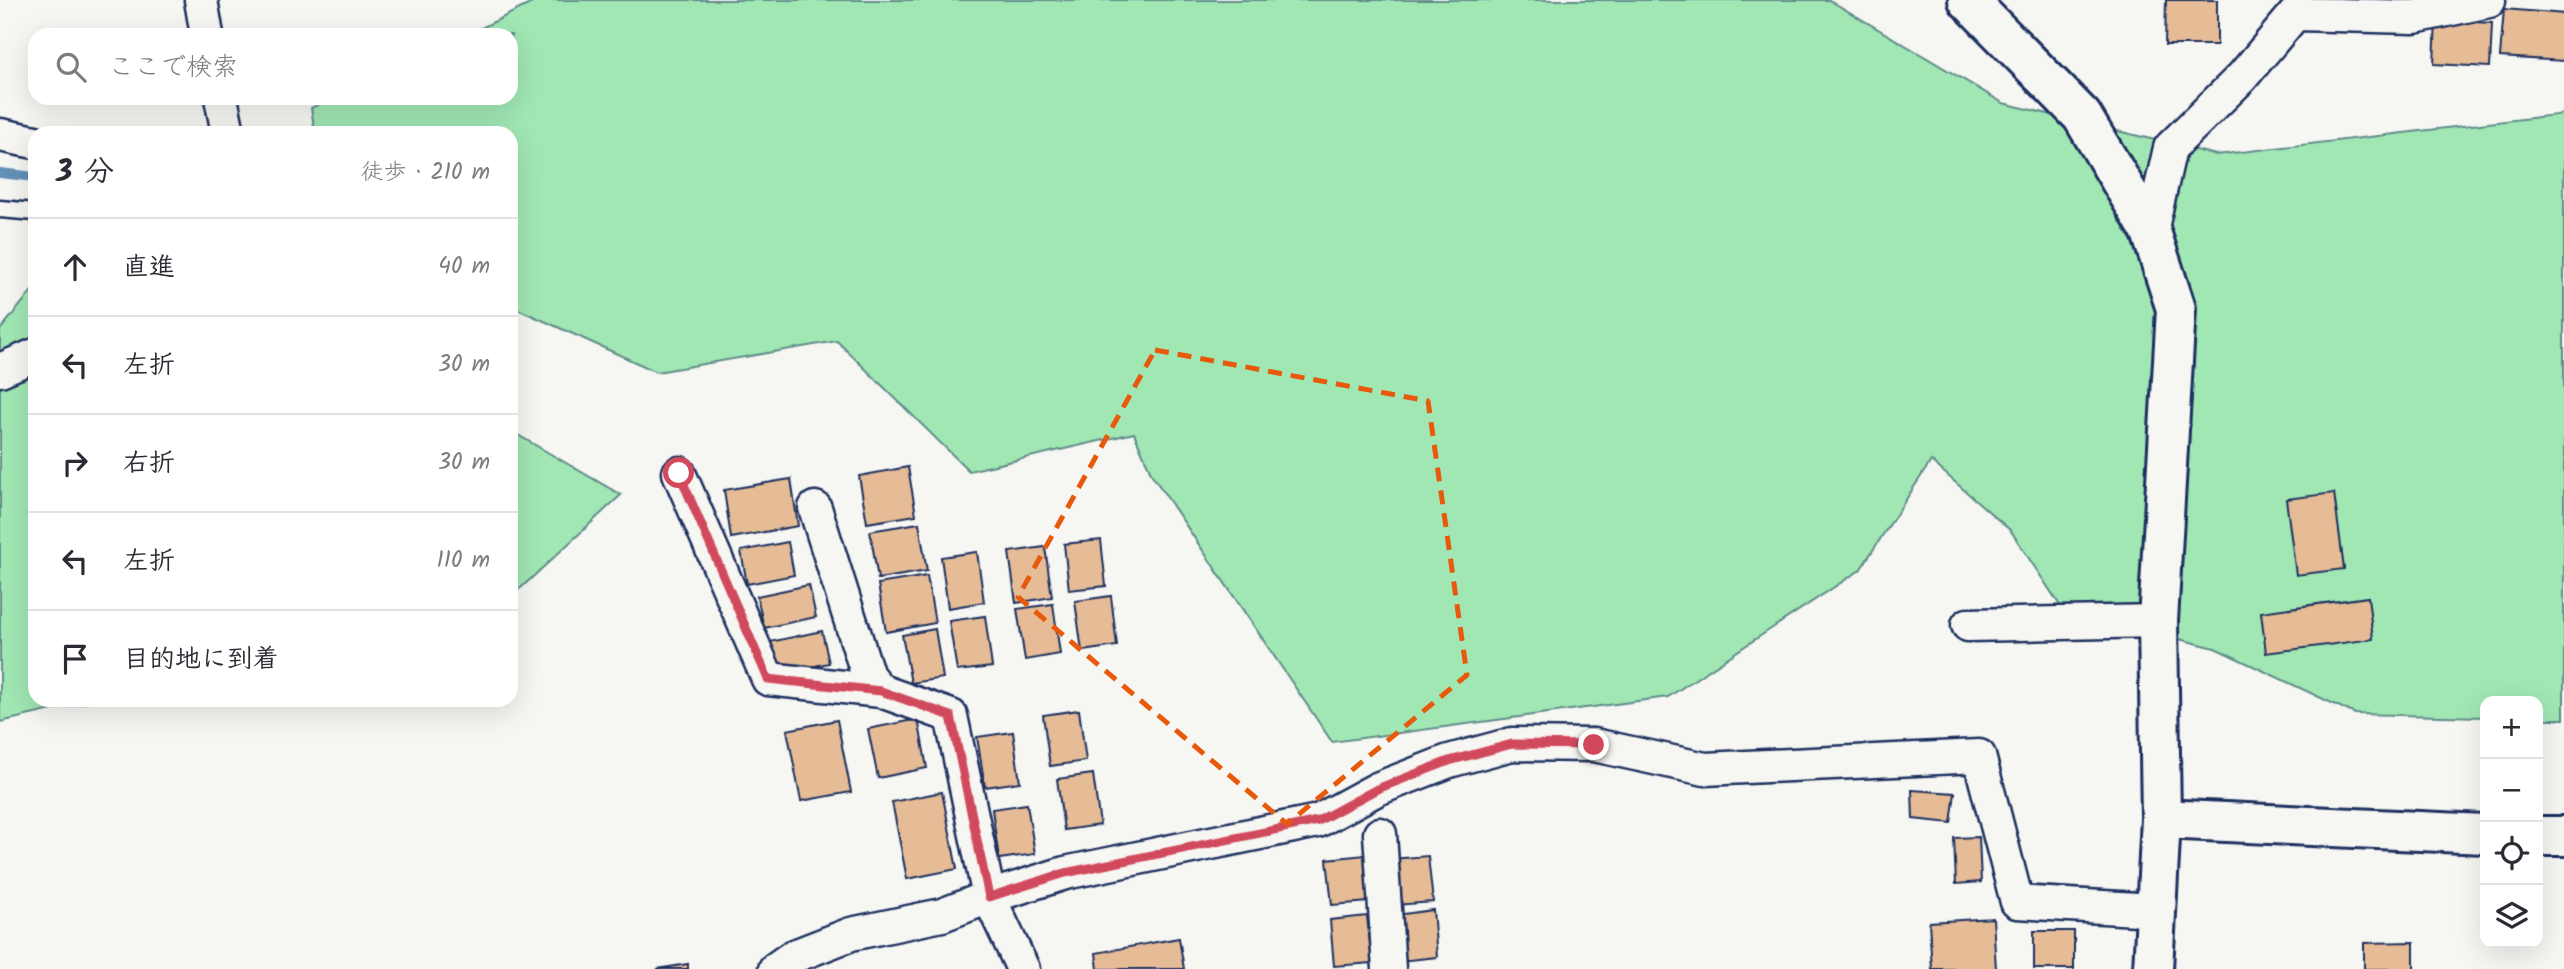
<!DOCTYPE html>
<html lang="ja">
<head>
<meta charset="utf-8">
<style>
	body { margin:0; font-family:Kalam,"Klee One",sans-serif; background:#f2f2f3; color:#2b2b33 }
	.controls { position:absolute; right:21px; bottom:21px; display:grid; overflow:hidden; border-radius:14px; box-shadow:0 7px 28px #0002 }
	.controls button { width:63px; height:63px; display:grid; place-items:center; padding:0; border:0; border-bottom:2px solid #e1e1e2; background:#fff; color:#2b2b33; font:35px sans-serif }
	.stop { position:absolute; width:21px; height:21px; margin:-16px; border:5px solid #d1495b; border-radius:50%; background:#fff }
	.stop.end { background:#d1495b; border-color:#fff; box-shadow:0 2px 7px #0008 }
	.list { margin:0; padding:0; list-style:none }
	h2 { display:flex; justify-content:space-between; align-items:center; height:91px; margin:0; padding:0 28px; font-size:30px }
	h2 small { font-size:23px; font-weight:400; color:#7c7c81 }
	.list li { display:grid; grid-template-columns:46px 1fr auto; gap:21px; align-items:center; box-sizing:border-box; height:98px; padding:0 28px; border-top:2px solid #e1e1e2 }
	.list b { display:block; font-size:26px; white-space:nowrap }
	.list em { font-size:23px; font-style:normal; color:#7c7c81 }
	.icon { flex:none; width:38px; height:38px; fill:none; stroke:currentColor; stroke-width:2; stroke-linecap:round; stroke-linejoin:round }
	.map { position:relative; flex:none; width:2564px; height:969px; overflow:hidden }
	.search { position:absolute; background:#fff; box-shadow:0 7px 28px #0002; left:28px; top:28px; width:490px; height:77px; display:flex; align-items:center; gap:18px; box-sizing:border-box; padding:0 24px; border-radius:21px; color:#7c7c81; font-size:26px }
	.panel { position:absolute; background:#fff; box-shadow:0 7px 28px #0002; left:28px; top:126px; width:490px; height:581px; border-radius:21px }
	.map>svg:first-child { display:block }
</style>
</head>
<body>
<div class="map">
<svg width="2564" height="969" viewBox="0 0 2564 969">
	<rect width="100%" height="100%" fill="#f6f6f2"/>
	<filter id="ink" filterUnits="userSpaceOnUse"><feTurbulence type="fractalNoise" baseFrequency=".0143" numOctaves="2"/><feDisplacementMap in="SourceGraphic" scale="14" xChannelSelector="R" yChannelSelector="G"/><feConvolveMatrix kernelMatrix="1 2 1 2 8 2 1 2 1" color-interpolation-filters="sRGB"/></filter>
	<g filter="url(#ink)">
		<g fill="#a0e7b4" stroke="#5e8b89" stroke-width="2">
			<path d="M538,0H1829L2003,103L2216,155L2564,114V719H2538V701H2485V717L2355,714L2215,648L2063,610L2011,531L1931,461L1860,570L1668,697L1332,742L1152,475L1134,433L969,471L837,341L657,372L511,306V133H315L311,108L332,98H511V35H467Z"/>
			<path d="M35,287V700H96L0,722V330Z"/>
			<path d="M511,431L621,495L522,587L511,595Z"/>
		</g>
		<g fill="none" stroke-linecap="round" stroke-linejoin="round">
			<path stroke="#6290b7" stroke-width="10" d="M0,173L35,177"/>
		</g>
		<g fill="#e5bc96" stroke="#1b2f5e" stroke-width="2">
			<path d="M2166,0H2217V45H2165Z"/>
			<path d="M2504,9L2564,14V61L2500,57Z"/>
			<path d="M2436,20L2492,23L2490,67L2434,64Z"/>
			<path d="M908,467L916,515L867,523L859,476Z"/>
			<path d="M791,479L798,526L731,538L724,490Z"/>
			<path d="M2334,493L2344,569L2296,575L2286,499Z"/>
			<path d="M919,523L927,571L878,579L870,531Z"/>
			<path d="M1101,540L1106,586L1069,590L1064,544Z"/>
			<path d="M788,542L794,575L747,584L741,551Z"/>
			<path d="M1045,547L1052,597L1016,603L1009,552Z"/>
			<path d="M977,552L984,602L948,608L941,557Z"/>
			<path d="M927,576L935,623L886,632L878,584Z"/>
			<path d="M809,585L816,617L764,628L757,596Z"/>
			<path d="M1111,596L1117,646L1082,651L1075,601Z"/>
			<path d="M2368,597L2373,639L2266,653L2261,612Z"/>
			<path d="M1053,604L1060,654L1025,660L1017,609Z"/>
			<path d="M985,616L992,667L957,671L949,621Z"/>
			<path d="M935,629L943,678L911,683L902,635Z"/>
			<path d="M822,631L829,663L776,674L770,642Z"/>
			<path d="M1079,710L1086,761L1050,766L1043,715Z"/>
			<path d="M918,719L927,768L878,778L868,729Z"/>
			<path d="M837,720L851,792L801,801L787,730Z"/>
			<path d="M1013,732L1020,782L985,787L977,737Z"/>
			<path d="M1093,774L1100,825L1064,830L1057,779Z"/>
			<path d="M1912,790L1955,793L1951,823L1913,819Z"/>
			<path d="M942,792L957,869L907,879L892,802Z"/>
			<path d="M1027,804L1035,854L999,859L992,809Z"/>
			<path d="M1979,837L1981,882L1956,884L1954,838Z"/>
			<path d="M1365,855L1369,902L1332,905L1327,859Z"/>
			<path d="M1428,856L1433,902L1395,905L1391,859Z"/>
			<path d="M1433,910L1437,957L1400,961L1396,915Z"/>
			<path d="M1367,916L1372,963L1334,966L1330,920Z"/>
			<path d="M1993,918L1996,969H1932L1929,922Z"/>
			<rect x="2034" y="931" width="40" height="38"/>
			<path d="M1179,938L1184,969H1098L1096,953Z"/>
			<path d="M2414,942V969H2364V943Z"/>
			<path d="M688,964V969H657Z"/>
		</g>
		<g fill="none" stroke-linecap="round" stroke-linejoin="round">
			<defs>
				<path id="service" d="M0,209L35,212"/>
				<g id="minor">
					<path d="M201,0L207,35"/>
					<path d="M221,98L228,133"/>
					<path d="M0,135L35,142"/>
					<path d="M2151,232L2170,148L2242,77L2295,14L2414,17L2489,1"/>
					<path d="M0,370L35,355"/>
					<path d="M679,473L768,679L881,691L951,716L989,897L1023,969"/>
					<path d="M815,508L868,676L881,691"/>
					<path d="M1968,625L2158,621"/>
					<path d="M1380,834L1389,969"/>
					<path d="M775,969L792,957L851,934L942,915L989,897L1065,873L1318,821L1377,789L1449,761L1512,744L1594,745L1705,769L1979,756L2017,902L2155,910"/>
				</g>
				<g id="tertiary">
					<path d="M1968,0L2082,116L2151,232L2176,309L2158,621L2161,819L2153,969"/>
					<path d="M2161,819L2485,834"/>
					<path d="M2538,836H2564"/>
				</g>
			</defs>
			<use href="#service" stroke="#1b2f5e" stroke-width="21"/>
			<use href="#minor" stroke="#1b2f5e" stroke-width="37"/>
			<use href="#tertiary" stroke="#1b2f5e" stroke-width="44"/>
			<use href="#service" stroke="#f6f6f2" stroke-width="16"/>
			<use href="#minor" stroke="#f6f6f2" stroke-width="32"/>
			<use href="#tertiary" stroke="#f6f6f2" stroke-width="38"/>
		</g>
	</g>
	<g fill="none" stroke-linecap="round" stroke-linejoin="round" filter="url(#ink)">
		<path stroke="#d1495b" stroke-width="9" d="M679,473L768,679L881,691L951,716L989,897L1065,873L1318,821L1377,789L1449,761L1512,744L1594,745"/>
	</g>
	<path fill="none" stroke="#e8590c" stroke-width="5" stroke-dasharray="14 9" stroke-linejoin="round" d="M1155,350L1428,401L1467,675L1287,824L1018,597Z"/>
</svg>
<div class="controls">
<button>+</button>
<button>−</button>
<button><svg class="icon" aria-label="locate" viewBox="0 0 24 24"><circle cx="12" cy="12" r="6"/><path d="M12 2v4M12 18v4M2 12h4M18 12h4"/></svg></button>
<button><svg class="icon" aria-label="layers" viewBox="0 0 24 24"><path d="M12 4l9 5-9 5-9-5zM3 14l9 5 9-5"/></svg></button>
</div>
<div class="stop" style="left:679px;top:473px"></div>
<div class="stop end" style="left:1594px;top:745px"></div>
<div class="search"><svg class="icon" aria-label="search" viewBox="0 0 24 24"><circle cx="10" cy="10" r="6"/><path d="M15 15l6 6"/></svg>ここで検索</div>
<section class="panel">
<h2>3 分<small>徒歩 · 210 m</small></h2>
<ul class="list">
<li><svg class="icon" aria-label="ahead" viewBox="0 0 24 24"><path d="M12 20V5M6 11l6-6 6 6"/></svg><div><b>直進</b></div><em>40 m</em></li>
<li><svg class="icon" aria-label="left" viewBox="0 0 24 24"><path d="M17 20v-9H6M10 6l-5 5 5 5"/></svg><div><b>左折</b></div><em>30 m</em></li>
<li><svg class="icon" aria-label="right" viewBox="0 0 24 24"><path d="M7 20v-9h11M14 6l5 5-5 5"/></svg><div><b>右折</b></div><em>30 m</em></li>
<li><svg class="icon" aria-label="left" viewBox="0 0 24 24"><path d="M17 20v-9H6M10 6l-5 5 5 5"/></svg><div><b>左折</b></div><em>110 m</em></li>
<li><svg class="icon" aria-label="arrive" viewBox="0 0 24 24"><path d="M6 21V4h12l-3 4 3 4H6"/></svg><div><b>目的地に到着</b></div></li>
</ul>
</section>
</div>
</body>
</html>
